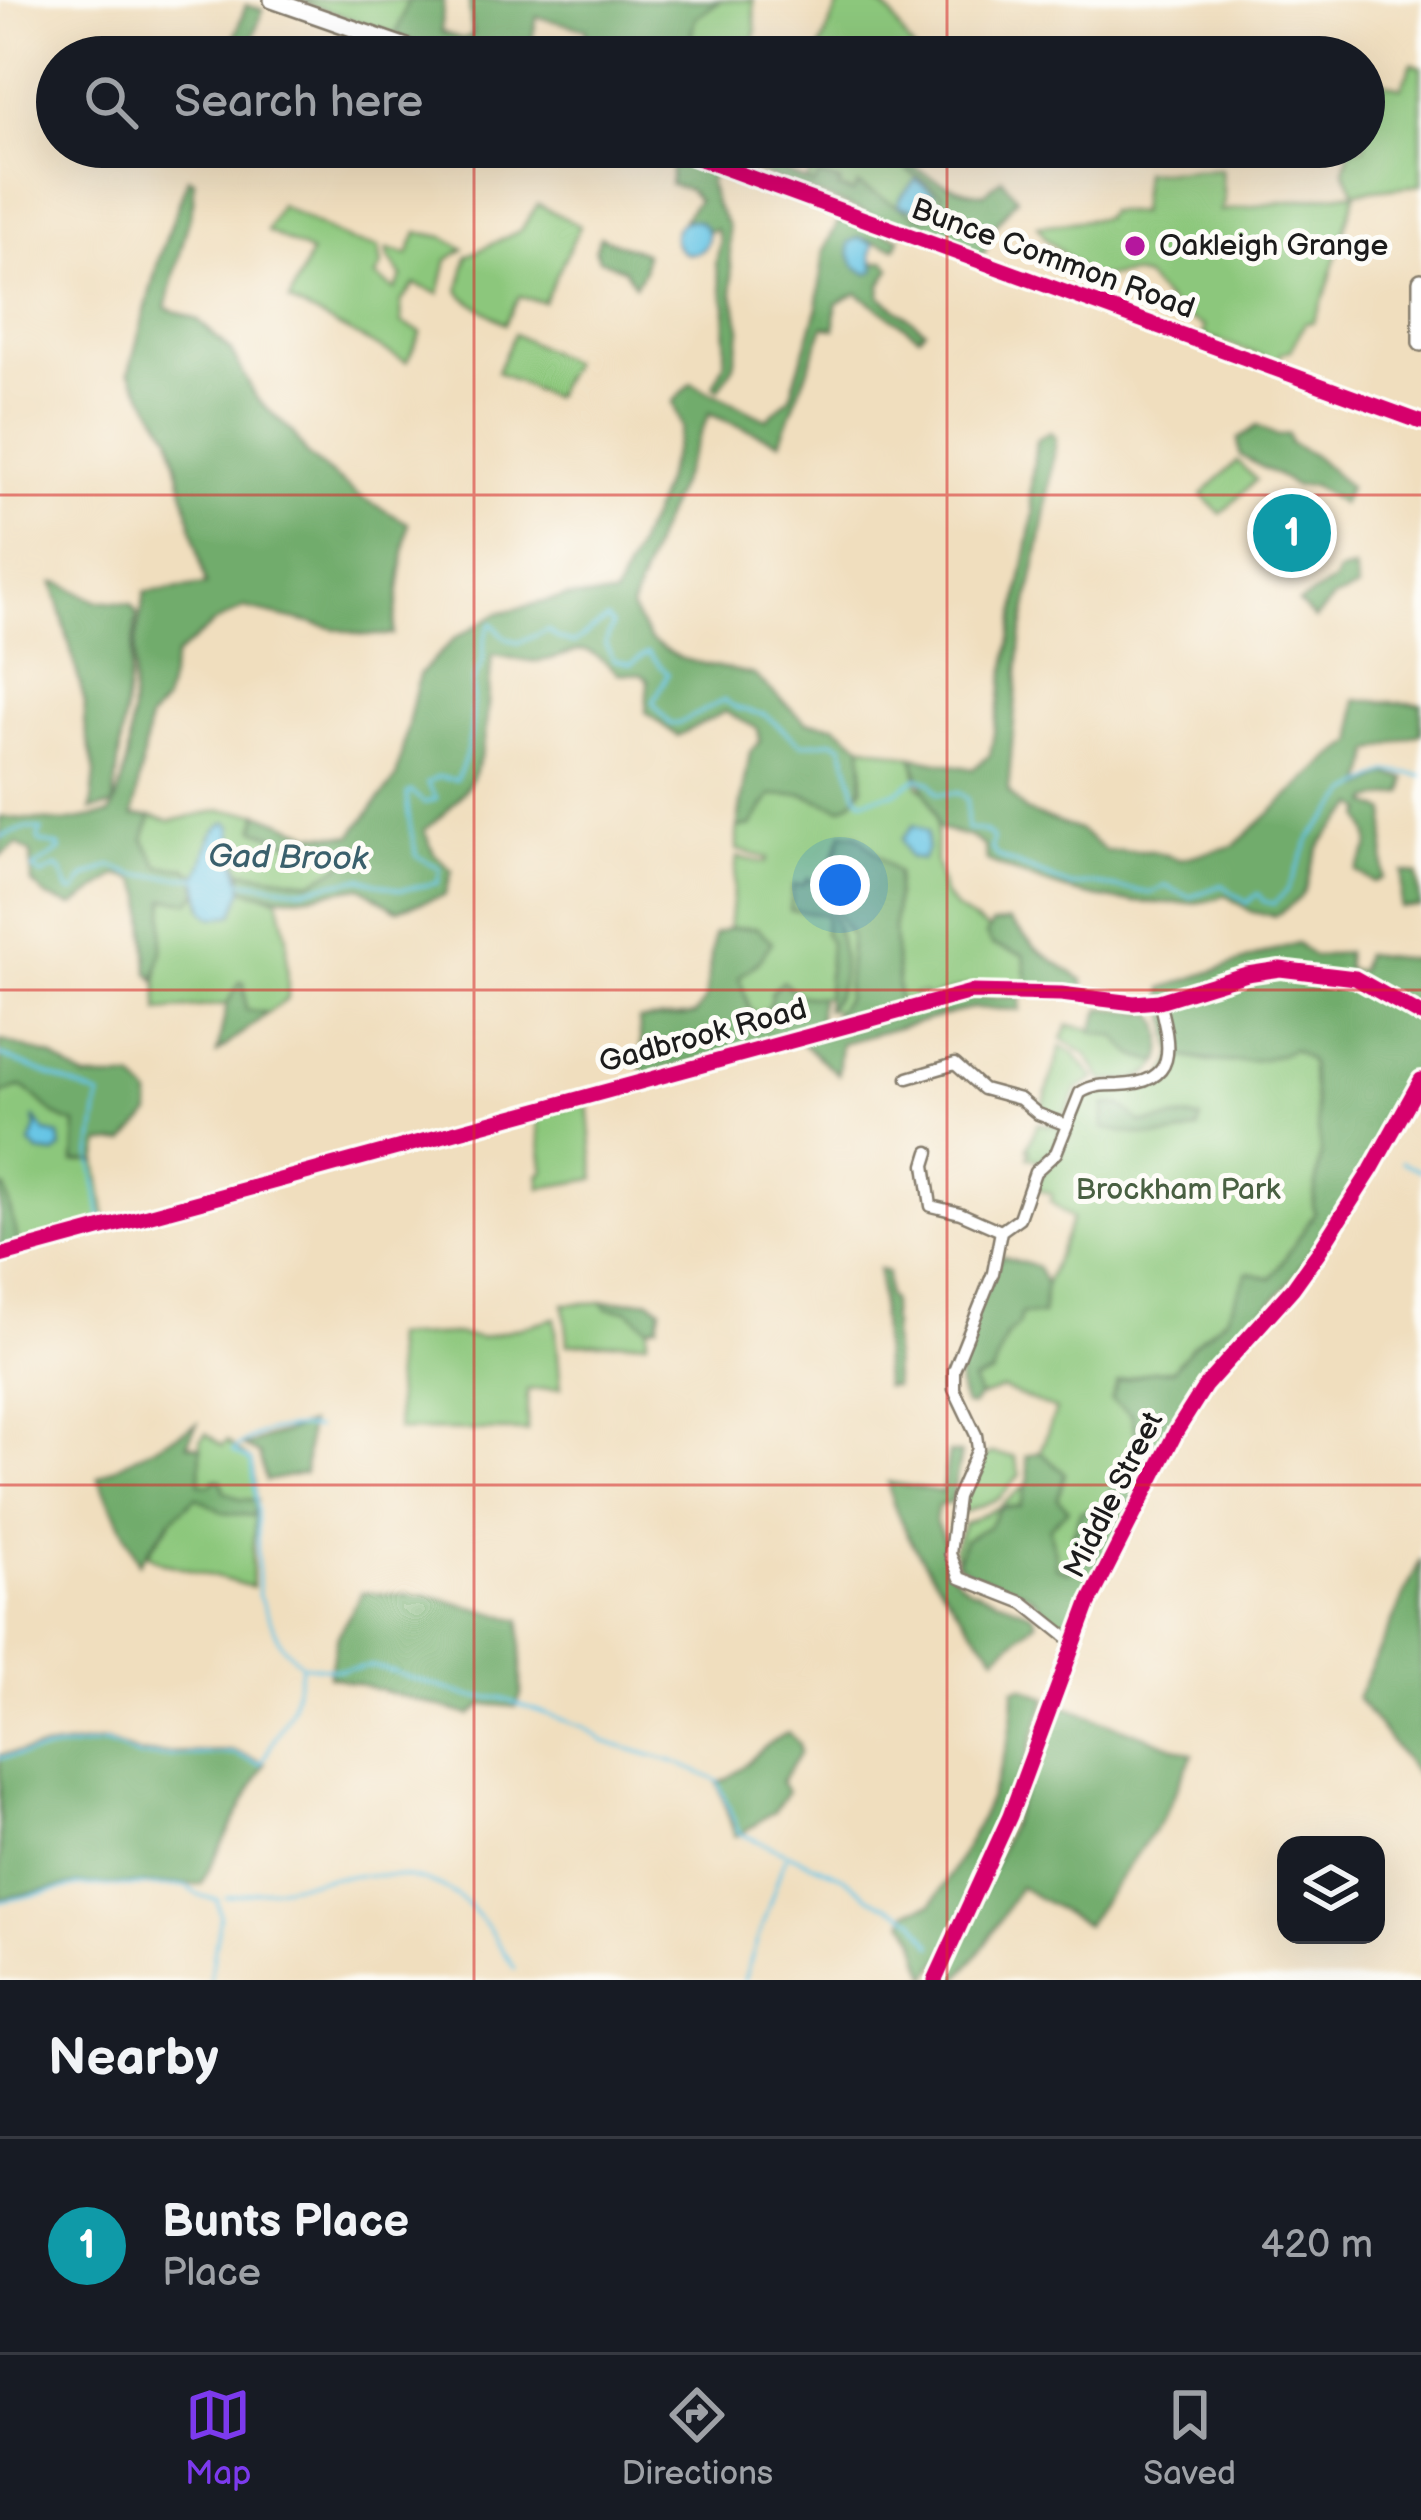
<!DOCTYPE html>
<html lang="en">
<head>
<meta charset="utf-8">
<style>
	body { margin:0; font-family:"Balsamiq Sans",sans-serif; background:#20242c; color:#f1f3f6 }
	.controls { position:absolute; right:36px; bottom:36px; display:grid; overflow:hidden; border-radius:24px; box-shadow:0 12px 48px #0002 }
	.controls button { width:108px; height:108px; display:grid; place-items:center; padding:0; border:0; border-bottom:3px solid #363941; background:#171b24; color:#f1f3f6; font:60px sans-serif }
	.you { position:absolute; left:840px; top:885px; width:42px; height:42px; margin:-30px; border:9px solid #fff; border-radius:50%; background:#1a73e8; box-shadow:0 0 0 18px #1a73e833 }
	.badge { display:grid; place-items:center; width:78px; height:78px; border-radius:50%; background:#7c3aed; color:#fff; font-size:39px; font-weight:700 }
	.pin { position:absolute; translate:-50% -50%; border:6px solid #fff; box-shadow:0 3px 12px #0006 }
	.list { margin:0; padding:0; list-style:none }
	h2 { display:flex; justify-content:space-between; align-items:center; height:156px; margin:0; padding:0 48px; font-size:51px }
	h2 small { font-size:39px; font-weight:400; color:#9ea1a6 }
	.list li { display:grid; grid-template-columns:78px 1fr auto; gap:36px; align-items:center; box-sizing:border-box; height:216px; padding:0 48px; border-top:3px solid #363941 }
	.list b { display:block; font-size:45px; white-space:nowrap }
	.list p { margin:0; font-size:39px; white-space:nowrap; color:#9ea1a6 }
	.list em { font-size:39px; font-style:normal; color:#9ea1a6 }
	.icon { flex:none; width:66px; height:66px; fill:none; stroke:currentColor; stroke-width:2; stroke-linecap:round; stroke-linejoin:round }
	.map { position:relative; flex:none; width:1421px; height:1980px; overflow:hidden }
	.search { position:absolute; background:#171b24; box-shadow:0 12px 48px #0002; left:36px; right:36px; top:36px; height:132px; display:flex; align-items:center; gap:30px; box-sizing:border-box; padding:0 42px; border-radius:66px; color:#9ea1a6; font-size:45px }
	.sheet { height:372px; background:#171b24 }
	nav { display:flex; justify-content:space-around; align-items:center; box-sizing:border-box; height:168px; border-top:3px solid #363941; background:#171b24; font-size:33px; color:#9ea1a6 }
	nav a { display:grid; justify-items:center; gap:6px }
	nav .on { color:#7c3aed }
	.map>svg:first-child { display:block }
</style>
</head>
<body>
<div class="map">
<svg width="1421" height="1980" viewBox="0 0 1421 1980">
	<rect width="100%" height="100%" fill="#fdfcf7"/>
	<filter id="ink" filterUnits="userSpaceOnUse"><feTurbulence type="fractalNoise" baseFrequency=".00833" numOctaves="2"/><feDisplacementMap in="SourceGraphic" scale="24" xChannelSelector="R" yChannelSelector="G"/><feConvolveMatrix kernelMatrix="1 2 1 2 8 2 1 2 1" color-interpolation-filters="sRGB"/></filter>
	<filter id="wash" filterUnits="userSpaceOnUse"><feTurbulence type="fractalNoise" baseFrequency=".004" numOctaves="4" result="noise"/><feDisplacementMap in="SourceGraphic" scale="48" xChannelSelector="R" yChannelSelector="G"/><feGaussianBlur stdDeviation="2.7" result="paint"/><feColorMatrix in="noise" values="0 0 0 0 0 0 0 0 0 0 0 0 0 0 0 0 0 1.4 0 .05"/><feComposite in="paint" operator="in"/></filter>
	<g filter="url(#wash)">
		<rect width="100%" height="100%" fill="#f0debe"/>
		<g fill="#8cc77c" stroke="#54724c" stroke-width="3">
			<path d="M298,0H408L396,35Z"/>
			<path d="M721,0H753L756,33L752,44L789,57H698L699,52L689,47L695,17Z"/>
			<path d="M841,0C903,0 885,18 919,57H816Z"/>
			<path d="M1412,63L1421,67V185L1356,192L1325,295L1313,322L1305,323L1291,350L1281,353L1278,362L1203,335L1205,327L1177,312L1144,277L1133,274L1091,278L1046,239L1038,226L1103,218L1108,211L1139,213L1143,172L1221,169L1224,201L1220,211L1355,192L1344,170L1351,147H1364L1365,98L1380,81L1401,88Z"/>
			<path d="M813,147H919L907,170L942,192L937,212L921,219L858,186L854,193L838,188L840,183L819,177L814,185L806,182L815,166Z"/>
			<path d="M538,204L580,226L544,302L519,297L505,324L464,297L459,291L467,256L521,230Z"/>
			<path d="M280,205L350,241L379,247L382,265L376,277L395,290L402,277L388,257V249L408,255L417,232L444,237L464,249L447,260L439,294L415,284L401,302L402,323L421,332L407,362L289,301L311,253L267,231Z"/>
			<path d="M514,334L571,363L552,398L497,372Z"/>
			<path d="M1237,461L1256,480L1221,514L1202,495Z"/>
			<path d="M862,745L913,757L918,785L930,796L937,815L936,861L943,893L956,909L989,930L987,935L1024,955L1028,987L972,985L926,998L924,994H915L913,1000L899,1003L894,931L897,873L856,835L842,834L828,870L851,936L846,999L838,1011L826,1009L827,997C802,999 779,993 761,1015L751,1011L738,977L758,963L757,928H729L737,857L766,863L768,858L737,850V828L751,826L770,796L803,794L840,808L863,788Z"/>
			<path d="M222,810L259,813L255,828L315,853L349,851L348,861L312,882L241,871L234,852L232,827L211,835L206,861L197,876L186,868L159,867L144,840L151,816L170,821Z"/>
			<path d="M243,889L278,898L287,937L288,998L268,1013L245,1010L244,983L240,982L227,1004L159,1011C154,974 163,936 165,898L189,902L198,893L204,910L233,914Z"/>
			<path d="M1068,1025C1082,1028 1106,1029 1117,1038C1134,1051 1135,1061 1160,1061C1149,1083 1125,1080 1103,1081L1086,1054L1062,1039Z"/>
			<path d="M1061,1046L1074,1053L1095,1079L1077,1090L1068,1111L1059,1117L1042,1109Z"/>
			<path d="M1294,1049L1311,1061L1321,1153L1313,1204L1315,1213L1271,1279L1194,1344L1173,1370L1153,1371L1131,1414L1137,1439L1118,1464L1111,1497L1073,1532L1076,1551L1069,1572L1055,1567C1057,1554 1052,1550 1050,1538C1046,1506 1073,1487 1040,1452L1056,1410L1003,1389L979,1397L973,1381C993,1371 995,1360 1005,1341C1010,1330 1018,1327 1021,1314H1042L1046,1283L1072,1219L1050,1201L1052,1195L1034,1187C1042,1168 1060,1159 1067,1140C1073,1127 1074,1105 1086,1095C1113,1072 1159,1111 1173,1054L1209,1062Z"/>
			<path d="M21,1087C45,1100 47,1116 76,1124L75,1162L97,1161L106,1221L18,1243L5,1188L0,1187V1095Z"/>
			<path d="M588,1102L595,1179L541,1188L539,1174L544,1172L536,1115Z"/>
			<path d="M1038,1123L1050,1126L1052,1123L1061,1130L1056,1146L1040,1161L1028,1157L1030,1150L1027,1148Z"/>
			<path d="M650,1300L661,1308L658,1324L648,1327L647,1341L568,1344L564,1304Z"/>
			<path d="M555,1318L561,1388L527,1390V1431L398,1430L392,1337L454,1334L480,1338Z"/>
			<path d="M206,1433L222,1446L227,1441L251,1461C261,1502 250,1545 252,1587L163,1563L147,1554L174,1517L201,1448L200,1440Z"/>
			<path d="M991,1453L1015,1457L1020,1475L1000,1498L960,1514C959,1490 971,1467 991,1453Z"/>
			<path d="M1027,1484L1020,1506L1000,1508L989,1526L964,1540L957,1562L954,1549L964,1524L1001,1506Z"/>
		</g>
		<g fill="#71ac6c" stroke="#466444" stroke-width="3">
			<path d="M408,0H444L441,32L461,39L472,36L469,0H721L695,18L689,46L699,52L698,57H580L587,29L537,17L528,57H447L396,35Z"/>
			<path d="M246,5L263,10L246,57H227Z"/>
			<path d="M714,147L759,161L814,185L819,176L840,182L839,188L853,193L858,185L921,218L937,212L942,193L907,170L910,164C931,178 959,193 985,193L1002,178L1017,198L994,227L983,256L709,154Z"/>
			<path d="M673,156L714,171L709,183L715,204L728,226L733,294L741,328L734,365L719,389L713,386L725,362L726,307L716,264L720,241L716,229L706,232L697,222L683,219L698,200L689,190L670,184Z"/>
			<path d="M188,178L194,180L193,203L166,308L198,320L231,351L257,399L293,433L308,456L359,496L408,523L393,635H363L244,608L214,623L175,656L164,703L149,720L133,816H151L144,840L159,866L186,868L197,876L198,893L189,902L165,899L162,951L155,980L148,972L144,895L136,880L118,875L73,906L47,897L32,883L31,853L17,844L0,856V817L64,822L110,814C136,764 130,701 135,647C137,629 142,610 145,592L206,585L170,435L129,372L159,258Z"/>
			<path d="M840,219L900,238L896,248L859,238L874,270L873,263L886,261L891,268L881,285L880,296L925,330L919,336L857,293L836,304L835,329L824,326L780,442L709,414L656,537L631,609L650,640L682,659L754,675L806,722L835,725L862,745C863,772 869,797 840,808L803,794L771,796L751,826L737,828L750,752L760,741L758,729L725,712L677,736L646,712L648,680L641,674L618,673C577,636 585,654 540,661C526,663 507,656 492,655C483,733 496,777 424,830L434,853L452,871L445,895L397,910L361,887C308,894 298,903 243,889L241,871L312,882L348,861V851L315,853L255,829L259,813L312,834L351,836L396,778L419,675L454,639L498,613L565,597H614L657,502L682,428L673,402L691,383L767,419L790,397L817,310L824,250Z"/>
			<path d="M600,237L645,253L644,271L635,285L624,269L599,259L595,249Z"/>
			<path d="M1257,426L1278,436L1288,434L1290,443L1316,457L1349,487L1341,504L1313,485L1294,486C1277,472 1258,467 1240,455L1238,439Z"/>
			<path d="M1050,432L1056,438L1044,523L1021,639L1008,791L1025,811L1079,830L1106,851H1152L1179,859L1234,846L1332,757L1355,742V700L1421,704V734L1372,751L1364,787L1388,774L1406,779L1404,793L1371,800L1369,804L1387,812L1383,878L1374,882L1356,871C1369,846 1376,848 1362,817L1365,811L1357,805C1345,820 1325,834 1317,852C1301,890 1316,890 1275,916L1252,912L1225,895C1207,904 1190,903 1170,903C1095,904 1054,888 987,861L984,846L971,837L938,829C935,800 918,785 913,757L973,769L990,755L1034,512L1030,497L1036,440Z"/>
			<path d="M1354,569L1358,588L1333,599L1315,619L1299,603L1334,581L1338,572Z"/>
			<path d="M53,583H61L96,601L131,604L137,613L113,806L91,810L95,772L84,722L85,703Z"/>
			<path d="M842,833L857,835L897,873L894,931L899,1003L832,1024L830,1021L846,999L851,936L830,902L823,877L838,849Z"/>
			<path d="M1403,872L1417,874L1420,907H1400Z"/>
			<path d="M809,878C837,904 859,981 826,1009L830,942L824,933L826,915L790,910L793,885H803Z"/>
			<path d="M1009,921L1039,951L1083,980V991L1028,987L1024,955L992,945L986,935L992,924Z"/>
			<path d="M729,928H757L772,942L757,963L739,977L751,1012L762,1015L770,1004L771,993L782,981L799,995L820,997L819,1021L815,1028L643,1075L639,1020L694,1015L705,1001L714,934Z"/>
			<path d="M1297,943L1314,957L1346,952L1347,970L1359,971L1364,954L1416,960L1421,964V1067L1348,1196L1289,1283L1207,1372L1182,1406L1117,1532L1075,1622L1068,1627C1052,1622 1044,1605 1030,1596C1006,1580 976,1584 957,1562L964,1540L989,1526L1000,1508L1020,1506L1029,1478L1026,1456L1040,1452L1065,1473L1058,1498L1068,1509L1050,1527C1050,1542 1058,1553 1055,1567L1069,1572C1076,1551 1072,1533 1080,1512L1098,1507L1111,1497L1118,1464L1137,1439L1131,1414L1111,1400L1118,1382L1153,1371L1173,1370L1194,1344L1226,1318L1248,1272L1271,1279L1315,1213L1313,1204L1321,1153L1310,1061L1294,1049C1255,1067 1215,1064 1173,1054L1163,988Z"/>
			<path d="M240,982H244L246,1010L268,1013L217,1053L227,1004Z"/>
			<path d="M970,997H1021L1020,1010L973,1008L841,1043L838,1074L800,1042Z"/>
			<path d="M1101,1008L1154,1013C1164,1027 1165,1045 1160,1061C1138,1061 1129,1054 1117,1037L1092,1032Z"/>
			<path d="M0,1040L51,1056L85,1079H133L150,1096V1115L125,1142L101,1143L97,1161L74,1162L76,1124C47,1116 45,1100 21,1087L0,1095Z"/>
			<path d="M1105,1105L1123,1106L1141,1123C1162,1122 1180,1115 1200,1119L1198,1129C1164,1142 1138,1135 1103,1128Z"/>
			<path d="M0,1187L5,1188L18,1243L0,1252Z"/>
			<path d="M1001,1256L1037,1267L1046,1283L1042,1315L1021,1314L1018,1325L1006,1336L992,1374L973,1381L979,1397L972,1406L965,1405C943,1359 983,1300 1001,1256Z"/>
			<path d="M879,1269L887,1272V1296L891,1300L894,1386H884Z"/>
			<path d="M650,1300L661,1308L658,1324L648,1327L627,1310L606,1308L602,1302Z"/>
			<path d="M197,1424L187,1444L201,1447L200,1484L211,1485L215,1479L221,1480L224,1491L240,1499L257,1500L253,1516L224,1513L196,1497L170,1521L139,1563L98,1477Z"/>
			<path d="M309,1424L305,1473L266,1481L259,1454L243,1446Z"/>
			<path d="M949,1453L961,1454L951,1502L938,1506L935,1521L945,1542L947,1565L957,1579L970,1589L1032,1613L1036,1622L996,1656C964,1619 892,1529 888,1482L942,1492Z"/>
			<path d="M1421,1559V1781L1357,1698Z"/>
			<path d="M362,1592L430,1596L521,1620V1695L516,1707L484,1704L470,1715L329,1676L337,1637Z"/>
			<path d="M1023,1687L1047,1698L1026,1760L947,1952L928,1977C918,1957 919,1937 904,1920L908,1911L932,1904C970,1844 1016,1762 1014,1689Z"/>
			<path d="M1060,1704L1193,1754L1164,1816L1086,1925L1019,1887L985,1945L957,1980H946Z"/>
			<path d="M789,1733L799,1744L800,1753L781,1782L787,1792L774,1812C758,1817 755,1830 735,1836L718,1783C745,1772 760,1743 789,1733Z"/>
			<path d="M105,1741L139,1754L233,1751L265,1763L201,1884L74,1885L0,1899V1755Z"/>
		</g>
		<g fill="#66c5e5" stroke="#417080" stroke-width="3">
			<path d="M916,179L935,194L920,209L899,206V199Z"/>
			<circle cx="691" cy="237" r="17"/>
			<path d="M859,238L874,244L871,253L875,270L868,274C853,267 848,259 849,242Z"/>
			<path d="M228,822L232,827L234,852L243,889L233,914L213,918L204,910L197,876C210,858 204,830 228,822Z"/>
			<path d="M914,825L927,832V849L922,860L909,857L902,839Z"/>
			<path d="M34,1117L45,1132L59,1135L61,1149L55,1154L39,1152L30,1144L36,1128Z"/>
		</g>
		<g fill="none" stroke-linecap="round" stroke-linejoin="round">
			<g stroke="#66c5e5" stroke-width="3">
				<path d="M0,837L26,828L42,830L38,837L40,842L59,846L60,850L33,869L42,875L56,867L61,871L69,891L75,892L85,877L111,866L134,875L199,878"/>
				<path d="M239,881L302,889L361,878L400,890L438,883L440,868L417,856C412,837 407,815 407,794L411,791L424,803L437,799L427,783L438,777L456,780C472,751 473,716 473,685C473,676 482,668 483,658C484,643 483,636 492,623L506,638L519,643L547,630L559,639L574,643L607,619L612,626L605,644L614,660L631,664L648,652L668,674L653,703L670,724H678L724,700L736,708L765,715L801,744L832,741L842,745L856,793L862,800L897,792L917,778L930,782L938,794L959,793L967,799V829L984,831L993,838L991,849L998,857L1071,886L1092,884L1151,893L1165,886L1190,897L1222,885L1247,903L1258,893L1263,901L1274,904L1287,891L1311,837L1350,793L1389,771L1421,776"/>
				<path d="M0,1055L100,1096L91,1155L102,1224"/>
				<path d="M1402,1162L1421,1171"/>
				<path d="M0,1250L39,1240"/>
				<path d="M316,1428C288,1425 254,1430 233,1451L251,1461L257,1511L258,1594L282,1645L302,1665L340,1670L373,1666L472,1697L500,1698L585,1727L605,1742L675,1762L718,1781L739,1833L843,1877L869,1897L914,1919L933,1946"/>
				<path d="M0,1758L105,1743L139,1757L233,1753L261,1764L292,1706L302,1666"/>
				<path d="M226,1897C290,1887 377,1860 440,1886C474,1900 496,1940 515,1969"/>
				<path d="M0,1902L78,1886H186L198,1895L218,1900"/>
				<path d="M210,1980L220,1915L217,1899"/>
				<path d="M744,1980L785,1857"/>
				<path d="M949,1980L955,1965"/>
			</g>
		</g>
	</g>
	<g filter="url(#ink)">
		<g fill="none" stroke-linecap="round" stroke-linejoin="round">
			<defs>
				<g id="street">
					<path d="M908,1078L955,1064L983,1089L1020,1099L1038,1114L1067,1125"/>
					<path d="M929,1152L925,1165L931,1206L960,1213L1001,1231"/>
					<path d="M0,1256L971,992L1061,994L1134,1003L1159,1001L1247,974L1280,969L1355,978L1421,1015"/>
					<path d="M1073,1642L1024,1603L960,1578L950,1554L957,1497L978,1449L976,1435L954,1389V1370L993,1273L1001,1231L1019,1218L1035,1172L1056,1153L1080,1093C1092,1085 1103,1085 1118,1085C1179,1083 1171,1048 1159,1001"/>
				</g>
				<g id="secondary">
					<path d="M272,0L435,57"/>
					<path d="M667,147L1421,422"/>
					<path d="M1421,281V343"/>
					<path d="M935,1980L1010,1816L1089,1603L1176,1432L1205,1386L1293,1288L1318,1253L1371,1170L1421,1080"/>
				</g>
			</defs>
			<use href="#street" stroke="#867d6d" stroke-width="15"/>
			<use href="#secondary" stroke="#867d6d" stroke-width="20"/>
			<use href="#street" stroke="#fff" stroke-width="10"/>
			<use href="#secondary" stroke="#fff" stroke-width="15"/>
			<defs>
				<g id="cycleway">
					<path d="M667,147L1421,422"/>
					<path d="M0,1256L971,992L1061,994L1134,1003L1159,1001L1247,974L1280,969L1355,978L1421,1015"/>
					<path d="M935,1980L1010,1816L1089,1603L1176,1432L1205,1386L1293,1288L1318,1253L1371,1170L1421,1080"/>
				</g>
			</defs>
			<use href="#cycleway" stroke="#fdfcf7" stroke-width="22"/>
			<use href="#cycleway" stroke="#d6006c" stroke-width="15"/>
		</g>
	</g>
	<path fill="none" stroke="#d62828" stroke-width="3" stroke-opacity="0.55" d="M474,0V57M947,0V57M474,147V1980M947,147V1980M0,495H1421M0,990H1421M0,1485H1421"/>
	<circle fill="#b5179e" stroke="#fdfcf7" stroke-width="4.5" cx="1135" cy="246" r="12"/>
	<g text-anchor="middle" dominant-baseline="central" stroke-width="10" stroke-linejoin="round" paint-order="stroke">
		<g font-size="30" fill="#1c1c1c" stroke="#fdfcf7" text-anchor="start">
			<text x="1159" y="246">Oakleigh Grange</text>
		</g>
		<g font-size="30" fill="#1c1c1c" stroke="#fdfcf7">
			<text transform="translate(1053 259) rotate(20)">Bunce Common Road</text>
			<text transform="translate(703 1036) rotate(-15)">Gadbrook Road</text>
			<text transform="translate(1114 1495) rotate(-63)">Middle Street</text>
		</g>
		<g font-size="30" fill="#496042" stroke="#fdfcf7">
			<text x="1178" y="1190">Brockham Park</text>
		</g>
		<g font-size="33" font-style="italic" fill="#3a606c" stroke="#fdfcf7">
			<text transform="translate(288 858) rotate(1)">Gad Brook</text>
		</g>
	</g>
</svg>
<div class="controls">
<button><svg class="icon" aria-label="layers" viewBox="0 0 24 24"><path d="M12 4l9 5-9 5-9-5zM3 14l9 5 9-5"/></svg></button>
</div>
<div class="you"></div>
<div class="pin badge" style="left:1292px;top:533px;background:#0f9aa8">1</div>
<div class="search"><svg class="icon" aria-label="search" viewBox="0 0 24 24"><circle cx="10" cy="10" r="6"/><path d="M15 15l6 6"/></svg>Search here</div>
</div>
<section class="sheet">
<h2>Nearby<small></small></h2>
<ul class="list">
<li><span class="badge" style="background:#0f9aa8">1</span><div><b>Bunts Place</b><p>Place</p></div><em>420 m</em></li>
</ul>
</section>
<nav>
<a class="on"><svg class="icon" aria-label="map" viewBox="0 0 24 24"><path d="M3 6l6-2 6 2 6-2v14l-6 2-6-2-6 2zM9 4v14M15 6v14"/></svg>Map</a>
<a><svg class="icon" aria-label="directions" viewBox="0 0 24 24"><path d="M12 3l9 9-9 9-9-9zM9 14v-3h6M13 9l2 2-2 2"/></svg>Directions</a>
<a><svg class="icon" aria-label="saved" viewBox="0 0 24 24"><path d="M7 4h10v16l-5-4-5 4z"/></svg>Saved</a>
</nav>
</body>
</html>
